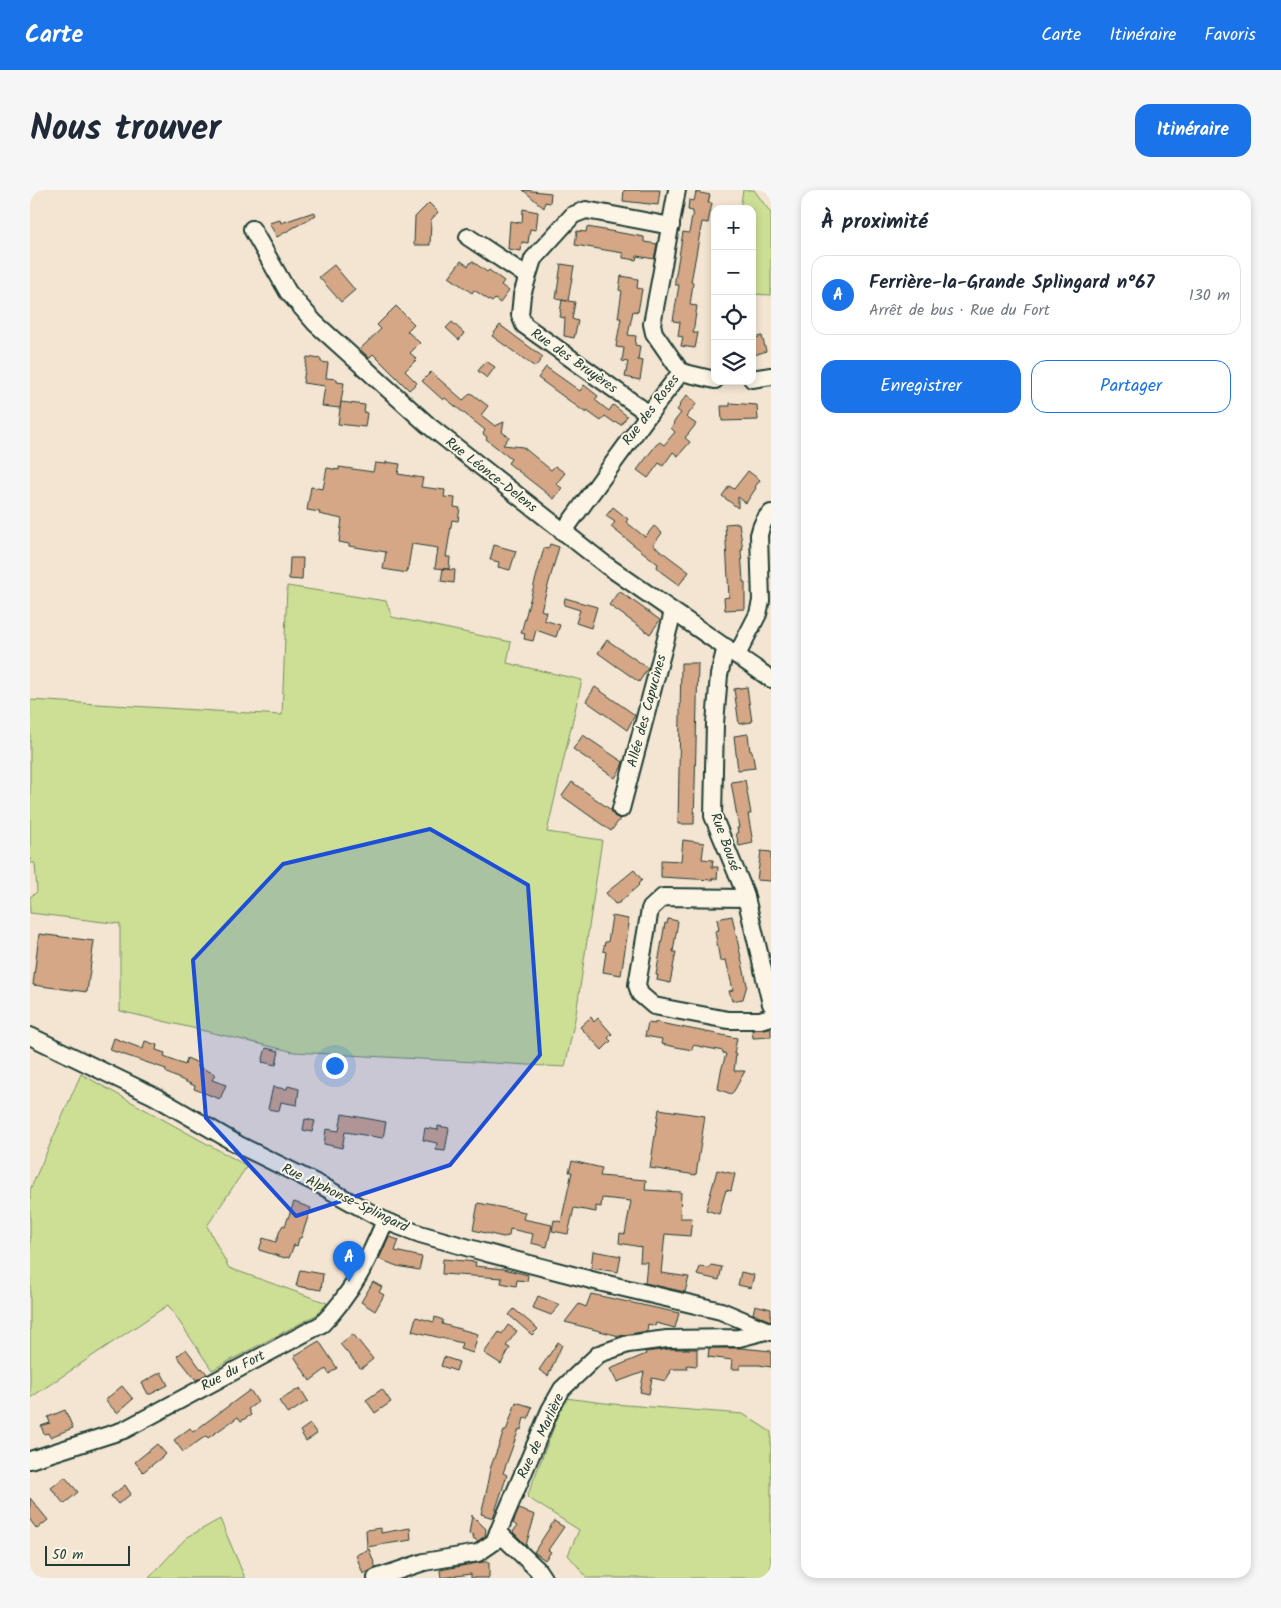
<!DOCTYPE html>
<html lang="fr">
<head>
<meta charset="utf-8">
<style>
	body { margin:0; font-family:Kalam,sans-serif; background:#f6f6f7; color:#1f2937 }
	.controls { position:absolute; right:15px; top:15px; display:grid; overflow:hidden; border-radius:10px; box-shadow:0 2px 8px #0003 }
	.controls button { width:45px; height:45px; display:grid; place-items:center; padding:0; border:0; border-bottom:1px solid #e0e1e3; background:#fff; color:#1f2937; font:25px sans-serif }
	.scale { position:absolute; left:15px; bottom:12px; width:85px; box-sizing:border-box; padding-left:5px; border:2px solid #1f3d34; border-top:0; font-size:14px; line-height:18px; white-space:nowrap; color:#1f3d34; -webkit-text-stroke:4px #fcf5e5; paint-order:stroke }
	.you { position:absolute; left:304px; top:875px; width:18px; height:18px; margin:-12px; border:4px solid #fff; border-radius:50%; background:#1a73e8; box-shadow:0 0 0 8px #1a73e833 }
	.badge { display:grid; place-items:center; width:32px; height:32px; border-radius:50%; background:#1a73e8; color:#fff; font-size:16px; font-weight:700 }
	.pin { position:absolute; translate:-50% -41px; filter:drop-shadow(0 1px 2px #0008) }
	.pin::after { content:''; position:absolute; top:26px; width:18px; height:15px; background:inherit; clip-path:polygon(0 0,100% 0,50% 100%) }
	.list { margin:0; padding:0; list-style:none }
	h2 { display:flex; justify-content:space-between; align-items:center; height:65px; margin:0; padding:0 20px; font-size:21px }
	h2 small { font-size:16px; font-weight:400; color:#747a83 }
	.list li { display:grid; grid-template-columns:32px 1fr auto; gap:15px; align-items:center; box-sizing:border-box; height:80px; margin:0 10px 10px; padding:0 10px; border:1px solid #e0e1e3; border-radius:15px }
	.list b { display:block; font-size:19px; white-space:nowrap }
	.list p { margin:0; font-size:16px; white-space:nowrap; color:#747a83 }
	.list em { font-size:16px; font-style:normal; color:#747a83 }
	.actions { display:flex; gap:10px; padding:15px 20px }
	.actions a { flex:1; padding:11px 0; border:1px solid #1a73e8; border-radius:15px; text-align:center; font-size:18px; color:#1a73e8 }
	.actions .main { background:#1a73e8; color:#fff }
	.icon { flex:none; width:28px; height:28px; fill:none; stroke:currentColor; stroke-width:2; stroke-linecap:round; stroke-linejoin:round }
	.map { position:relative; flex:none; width:741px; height:1388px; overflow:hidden; border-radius:15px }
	header { display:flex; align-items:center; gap:30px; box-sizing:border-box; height:70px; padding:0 25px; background:#1a73e8; color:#fff }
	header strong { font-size:24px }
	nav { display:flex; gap:28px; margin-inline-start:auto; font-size:18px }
	.intro { display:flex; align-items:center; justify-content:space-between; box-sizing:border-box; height:120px; padding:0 30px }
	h1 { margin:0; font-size:35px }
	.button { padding:12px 22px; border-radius:15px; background:#1a73e8; color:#fff; font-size:18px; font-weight:700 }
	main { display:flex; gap:30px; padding:0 30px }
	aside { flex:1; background:#fff; border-radius:15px; box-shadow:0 2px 8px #0003 }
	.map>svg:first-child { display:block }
</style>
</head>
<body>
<header>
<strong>Carte</strong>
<nav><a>Carte</a><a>Itinéraire</a><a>Favoris</a></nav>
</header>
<div class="intro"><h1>Nous trouver</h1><a class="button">Itinéraire</a></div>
<main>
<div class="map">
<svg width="741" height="1388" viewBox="0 0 741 1388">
	<rect width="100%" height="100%" fill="#f4e5d2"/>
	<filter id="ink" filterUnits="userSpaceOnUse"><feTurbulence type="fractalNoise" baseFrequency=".02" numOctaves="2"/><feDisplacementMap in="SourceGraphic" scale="10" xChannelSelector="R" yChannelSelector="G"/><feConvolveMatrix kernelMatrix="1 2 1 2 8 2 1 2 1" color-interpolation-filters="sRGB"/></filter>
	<g filter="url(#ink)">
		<g fill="#ccdf94" stroke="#768e64">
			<path d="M713,0H724L741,23V105L722,104V19H710Z"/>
			<path d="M257,396L356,411L362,427L481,452L477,473L552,490L517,642L572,650L546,824L535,877L264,862L90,821V734L0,723V707L7,702L5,673H0V510L252,525Z"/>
			<path d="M51,884L217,976L177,1036L199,1078L297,1113L288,1124L182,1180L138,1115L0,1208V1000Z"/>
			<path d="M535,1208L583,1214L713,1224L741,1242V1388H556V1386L538,1365L549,1340L497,1307Z"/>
			<path d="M190,1329L215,1388H119L156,1348Z"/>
		</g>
		<g fill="#d5a786" stroke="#1f3d34">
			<path d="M493,0L521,3L520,13L515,12L514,18Z"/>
			<path d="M594,0H630L628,15L593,11Z"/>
			<path d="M666,2L680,5L678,13H682L678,33L672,32L661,92L663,93L660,115L667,116L663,143H668L665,158L651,156L653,147L648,146L650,132L643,131L649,95H645V90L653,42L659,43L663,21L658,20L659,10L664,11Z"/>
			<path d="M399,13L408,22L401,30L400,55H384L385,27Z"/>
			<path d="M493,19L508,22L506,40L500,39L498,53L492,52L491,61L478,59L480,31L492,33Z"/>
			<path d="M284,22L286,25L247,47L239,33L250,30L251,33Z"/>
			<path d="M557,37L614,47V52L627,54L624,69L607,66L606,70L593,68V63L545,55L547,41L556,42Z"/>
			<path d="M431,71L438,76L442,71L457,82L459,80L474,91L471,95L479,101L470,113L465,109L462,112L444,100L442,103L419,87Z"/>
			<path d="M531,74L544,76L538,111L545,112L542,129L548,131L544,148L534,146L535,128L530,127L531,123L530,122L532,110L537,111L526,109Z"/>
			<path d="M304,75L325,100L311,112L289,87Z"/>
			<path d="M591,86L608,89L607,98L612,99L608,122L603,121L598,145L606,146L605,155L610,156L608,170L613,171L610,190L595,187L598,172L592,171L594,158L586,157L591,128H588L592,101L589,100Z"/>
			<path d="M366,116L384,134L377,141L390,153L380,163L387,169L375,181L387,193L379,200L343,164L339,168L330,159L351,139L347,135Z"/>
			<path d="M422,132L434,143L429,150L416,138Z"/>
			<path d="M470,135L513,167L505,177L462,146Z"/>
			<path d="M732,146L736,161L722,166V149Z"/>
			<path d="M277,167L291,169V172L298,173L296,188L307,189V192L314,193L310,218L292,216L295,196L273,193Z"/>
			<path d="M456,171L465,177L457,188L448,181Z"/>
			<path d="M516,177L550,201L554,195L568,206L565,210L579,221L583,215L597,226L591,235L586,232L585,233L575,226L571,231L557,221L556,223L508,188Z"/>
			<path d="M401,182L433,210L441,203L458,216L451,225L465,236L474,232L472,242L479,247L473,255L493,257L521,280L525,276L535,283L526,294L532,298L524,309L478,273L481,269L456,249L457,247L453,244L455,240L415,208L413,210L392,191Z"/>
			<path d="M657,205L667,213L656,227L666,234L655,248L660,252L648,266L643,262L633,276L629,273L618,288L607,280L626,255L630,252L634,255L645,242L641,238L644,234L643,233L651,223L647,220L650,216L649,215Z"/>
			<path d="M311,212L335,215L334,222L337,223L335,237L308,234Z"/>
			<path d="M700,213L727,215L728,230L692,231L691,216H700Z"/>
			<path d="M356,272L370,274L368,284L393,288L391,297L415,300L414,307L425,308L424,317L430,318L428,331L422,330L416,367H420L419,379L405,378L408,358L382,354L377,383L353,379L356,362L319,356V354L309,352L312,329L289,324L290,322L277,320L281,297L293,299L297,278L309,280V277L343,282L345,273L356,274Z"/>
			<path d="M718,281L730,290L725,297L726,298L716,313L708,307V318L692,306L699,296L704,299Z"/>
			<path d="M583,317L598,329L596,332L615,347L624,336L632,343L623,355L659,382L649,395L631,382L627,377L628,374L581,337L585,332L576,326Z"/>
			<path d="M709,333L713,360H711L713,392H715V419L695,420L694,408L699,407L695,334Z"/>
			<path d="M520,354L529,357L511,420L516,422L514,430L530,435L526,447L506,440L503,451L494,449L495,444L491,443L514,358L518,359Z"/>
			<path d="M464,355L486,361L480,380L468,377L469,372L460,370Z"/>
			<path d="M260,368H273L272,390L259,389Z"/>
			<path d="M413,379L425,380L424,393L411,391Z"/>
			<path d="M589,401L630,430L620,444L579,415Z"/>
			<path d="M535,408L567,417L561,438L546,433L550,420L534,415Z"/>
			<path d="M577,450L618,478L609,492L568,463Z"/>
			<path d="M651,473H668L664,634H648Z"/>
			<path d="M565,497L605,525L597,540L556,511Z"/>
			<path d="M717,497L722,532L709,534L704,499Z"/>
			<path d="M718,544L720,561H722L725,578L708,580L704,546Z"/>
			<path d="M553,545L593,572L591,578L585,588L543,559Z"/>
			<path d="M715,590L721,624H718L723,653L709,656L706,643H708L707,638H709L701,592Z"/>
			<path d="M542,592L581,620L584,626L590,629L581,641L532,606Z"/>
			<path d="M653,650L674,653L672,669L683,670L682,677H688L687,689L683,688L682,690L631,687V670L651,671Z"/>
			<path d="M731,661L741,662V691L727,690Z"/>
			<path d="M604,680L612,690L608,694L609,695L589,713L585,714L576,703Z"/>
			<path d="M582,726L598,729V734H599L591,785L573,782L576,762L573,761L575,752H578Z"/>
			<path d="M702,726L717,795L713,809L702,811L699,801L703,800L696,770L690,771L685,741L689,740L687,729Z"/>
			<path d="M638,729L648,731L643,762H646L640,793L627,790L628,785H626L635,733L637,734Z"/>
			<path d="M9,744L64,751L57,802L3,795Z"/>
			<path d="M561,827L564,832L568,828L582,844L578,848L581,851L572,860L550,837Z"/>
			<path d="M625,832L707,848L704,864H706L704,881H715L704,901L701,904L688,899L691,881L696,864L693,863V861L663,855L662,860L631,854L632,849L615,846L618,833L625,834Z"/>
			<path d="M740,838H741V847L723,848L722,840Z"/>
			<path d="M84,848L113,859L115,851L127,855L126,860L135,863L134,867L155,875L157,868L168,873L167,876L185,884L182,890L196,895L190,909L164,899L165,896L139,884L135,881L136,879L80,860Z"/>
			<path d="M236,858L249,861L246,875L232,872Z"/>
			<path d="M258,896L269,899L267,915L251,912L249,921L238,919L243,897L257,899Z"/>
			<path d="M629,919L675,926L666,985L620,978Z"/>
			<path d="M312,924L356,932L353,948L315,942L312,958L294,954L296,939L309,941Z"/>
			<path d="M275,929L285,931L282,942L273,940Z"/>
			<path d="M408,936L419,938L415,961L406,960L407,953L393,950L395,938L408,940Z"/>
			<path d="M542,971L572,978L570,986L616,990L615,1000L651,1002L650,1028H662L660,1046L635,1044L631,1083L659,1087L655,1102L615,1093L617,1072H610L611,1057L589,1053L590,1043L595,1044L601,1011L572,1008L571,1017L566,1016V1022L544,1018L538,1044L522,1041L524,1030L531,1032L542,982H539Z"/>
			<path d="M687,980L705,984L701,1001L696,1000L689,1024L676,1020Z"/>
			<path d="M264,1012L281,1018L271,1048H269L267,1056L264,1055L259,1068L256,1067L255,1068L229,1060L233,1048L246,1052L250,1040L253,1035L255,1036Z"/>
			<path d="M448,1013L495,1022L493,1029L522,1035L517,1057L501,1053L503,1044L480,1039L479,1046L473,1047L443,1040Z"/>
			<path d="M359,1047L369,1050L365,1061L392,1067L389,1080L367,1076L349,1069Z"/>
			<path d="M563,1061L591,1066L588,1082L561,1078Z"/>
			<path d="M413,1069L446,1072L445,1076L474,1079L498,1085L497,1091L487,1090L486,1096L471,1093L472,1088L412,1084Z"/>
			<path d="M681,1075L692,1077L689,1090L667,1085L670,1077L680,1078Z"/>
			<path d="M270,1080L293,1084L291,1100L266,1096Z"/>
			<path d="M711,1082L724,1085L721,1098L708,1095Z"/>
			<path d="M343,1092L352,1097L349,1102L354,1105L345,1121L331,1112Z"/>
			<path d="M561,1104L649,1123L645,1138L626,1133L625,1136L618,1134L617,1141L589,1146L535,1132L549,1114L556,1117Z"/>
			<path d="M508,1106L530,1115L521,1125L503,1118Z"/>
			<path d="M725,1115L741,1119V1131L723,1124Z"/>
			<path d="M484,1119L508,1139L502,1145L479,1125Z"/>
			<path d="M386,1127L404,1132L405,1127L413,1130L412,1134L448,1144L443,1163L430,1159L432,1153L382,1141Z"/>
			<path d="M478,1135L487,1141L476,1156L480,1158L471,1174L454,1163L469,1142L472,1144Z"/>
			<path d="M323,1144L343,1169L331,1179L310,1154Z"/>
			<path d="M289,1151L307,1178L299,1184L296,1179L280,1191L264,1166Z"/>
			<path d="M528,1152L532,1155L518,1186L509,1180Z"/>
			<path d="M679,1158H711L741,1161V1177L729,1175H710V1179H701L702,1170L678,1167Z"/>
			<path d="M156,1159L171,1179L172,1178L177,1184L166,1190L147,1166Z"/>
			<path d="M638,1159H667V1176L657,1175L658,1179H641L640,1184H639L636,1191L622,1188L619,1204L610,1202L614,1182L587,1192L580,1179L616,1164L615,1162Z"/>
			<path d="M414,1167L429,1172L426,1181L411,1176Z"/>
			<path d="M131,1182L138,1195L121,1204H118L112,1193Z"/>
			<path d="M92,1196L103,1209L87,1223L75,1210Z"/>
			<path d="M270,1198L278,1211L258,1224L249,1211Z"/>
			<path d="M352,1199L361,1212L345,1223L336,1210Z"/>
			<path d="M220,1200L228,1212L218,1219L221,1225L211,1231L208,1227L178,1248L176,1246L153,1262L144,1250L160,1238L163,1242Z"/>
			<path d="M486,1212L502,1217L498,1229L494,1228L491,1240L489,1239L473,1283L477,1285L463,1328L451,1324L458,1295H457L460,1279L474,1241H476Z"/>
			<path d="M35,1220L43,1238L20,1247L18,1243L14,1244L11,1236L20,1233L18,1227Z"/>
			<path d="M280,1234L287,1244L276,1251L270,1241Z"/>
			<path d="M127,1254L136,1264L113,1282L105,1272Z"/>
			<path d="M35,1287L48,1302L34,1314L21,1298Z"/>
			<path d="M95,1295L101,1304L88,1314L81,1306Z"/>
			<path d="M0,1308L18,1330L7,1339L0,1330Z"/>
			<path d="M489,1319L505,1325L496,1355L483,1342L487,1336L483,1333Z"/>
			<path d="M442,1325L456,1339L455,1346L448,1351L443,1348L444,1345L439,1344Z"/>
			<path d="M524,1331L534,1337L518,1360L521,1362L515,1370L504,1362Z"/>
			<path d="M351,1338V1343L380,1338L381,1350L337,1357L336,1340Z"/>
			<path d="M339,1359L346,1378L333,1384L326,1365Z"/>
			<path d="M453,1372H459V1388H441V1384L411,1388L410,1380Z"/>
		</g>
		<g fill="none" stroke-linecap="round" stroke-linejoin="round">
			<defs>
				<g id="minor">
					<path d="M647,0L622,134L624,143L651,182"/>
					<path d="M222,39L258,102L285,133L398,235L576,375L741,489"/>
					<path d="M438,47L497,86"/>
					<path d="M651,182L685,190"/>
					<path d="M722,189L741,186"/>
					<path d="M619,224L494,135L490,125L492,105L503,69L543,25L556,20L641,36"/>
					<path d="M533,342L619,224L651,182"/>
					<path d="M696,457L689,485L685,533L683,626L715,703L741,814"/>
					<path d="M707,465L728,424L731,411L729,345C731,336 734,328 741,323"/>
					<path d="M591,619L643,422"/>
					<path d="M716,708L633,707L620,719L607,795L610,804L624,816L698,830H730L741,827"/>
					<path d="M0,846L124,906L209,955L294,997L355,1031L390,1044L457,1063L573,1093L691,1121L741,1142"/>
					<path d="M0,1270L94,1240L292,1134C322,1104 339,1069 355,1031"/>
					<path d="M468,1342L507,1379L513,1388"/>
					<path d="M346,1388L394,1372L448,1363L464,1352L520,1220L532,1199L569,1164L598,1154L637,1149L709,1148L736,1141"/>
				</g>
			</defs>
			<use href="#minor" stroke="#1f3d34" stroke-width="20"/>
			<use href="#minor" stroke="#fcf5e5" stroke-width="16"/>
		</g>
	</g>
	<path fill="#1d4ed8" fill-opacity="0.2" stroke="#1d4ed8" stroke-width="4" stroke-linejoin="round" d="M400,639L498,695L510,865L420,975L266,1026L176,928L163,770L253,674Z"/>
	<g text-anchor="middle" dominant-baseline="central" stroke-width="4" stroke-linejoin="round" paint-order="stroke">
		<g font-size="14" fill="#1f3d34" stroke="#fcf5e5">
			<text transform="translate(544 171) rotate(35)">Rue des Bruyères</text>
			<text transform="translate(621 220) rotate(-53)">Rue des Roses</text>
			<text transform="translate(461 285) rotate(38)">Rue Léonce-Delens</text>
			<text transform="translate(617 521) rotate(-75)">Allée des Capucines</text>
			<text transform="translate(695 652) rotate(70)">Rue Bousé</text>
			<text transform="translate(315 1008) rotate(26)">Rue Alphonse-Splingard</text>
			<text transform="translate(203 1181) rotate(-28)">Rue du Fort</text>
			<text transform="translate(511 1246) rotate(-65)">Rue de Marlière</text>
		</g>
	</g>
</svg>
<div class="controls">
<button>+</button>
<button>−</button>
<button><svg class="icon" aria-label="locate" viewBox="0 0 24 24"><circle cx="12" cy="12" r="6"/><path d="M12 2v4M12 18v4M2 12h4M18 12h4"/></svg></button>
<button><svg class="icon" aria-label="layers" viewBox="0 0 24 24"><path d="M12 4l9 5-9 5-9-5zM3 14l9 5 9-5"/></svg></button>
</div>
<div class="scale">50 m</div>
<div class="you"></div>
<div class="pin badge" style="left:319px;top:1092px">A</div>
</div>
<aside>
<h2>À proximité<small></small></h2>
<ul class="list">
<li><span class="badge">A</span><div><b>Ferrière-la-Grande Splingard n°67</b><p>Arrêt de bus · Rue du Fort</p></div><em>130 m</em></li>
</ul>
<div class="actions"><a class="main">Enregistrer</a><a>Partager</a></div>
</aside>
</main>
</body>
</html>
